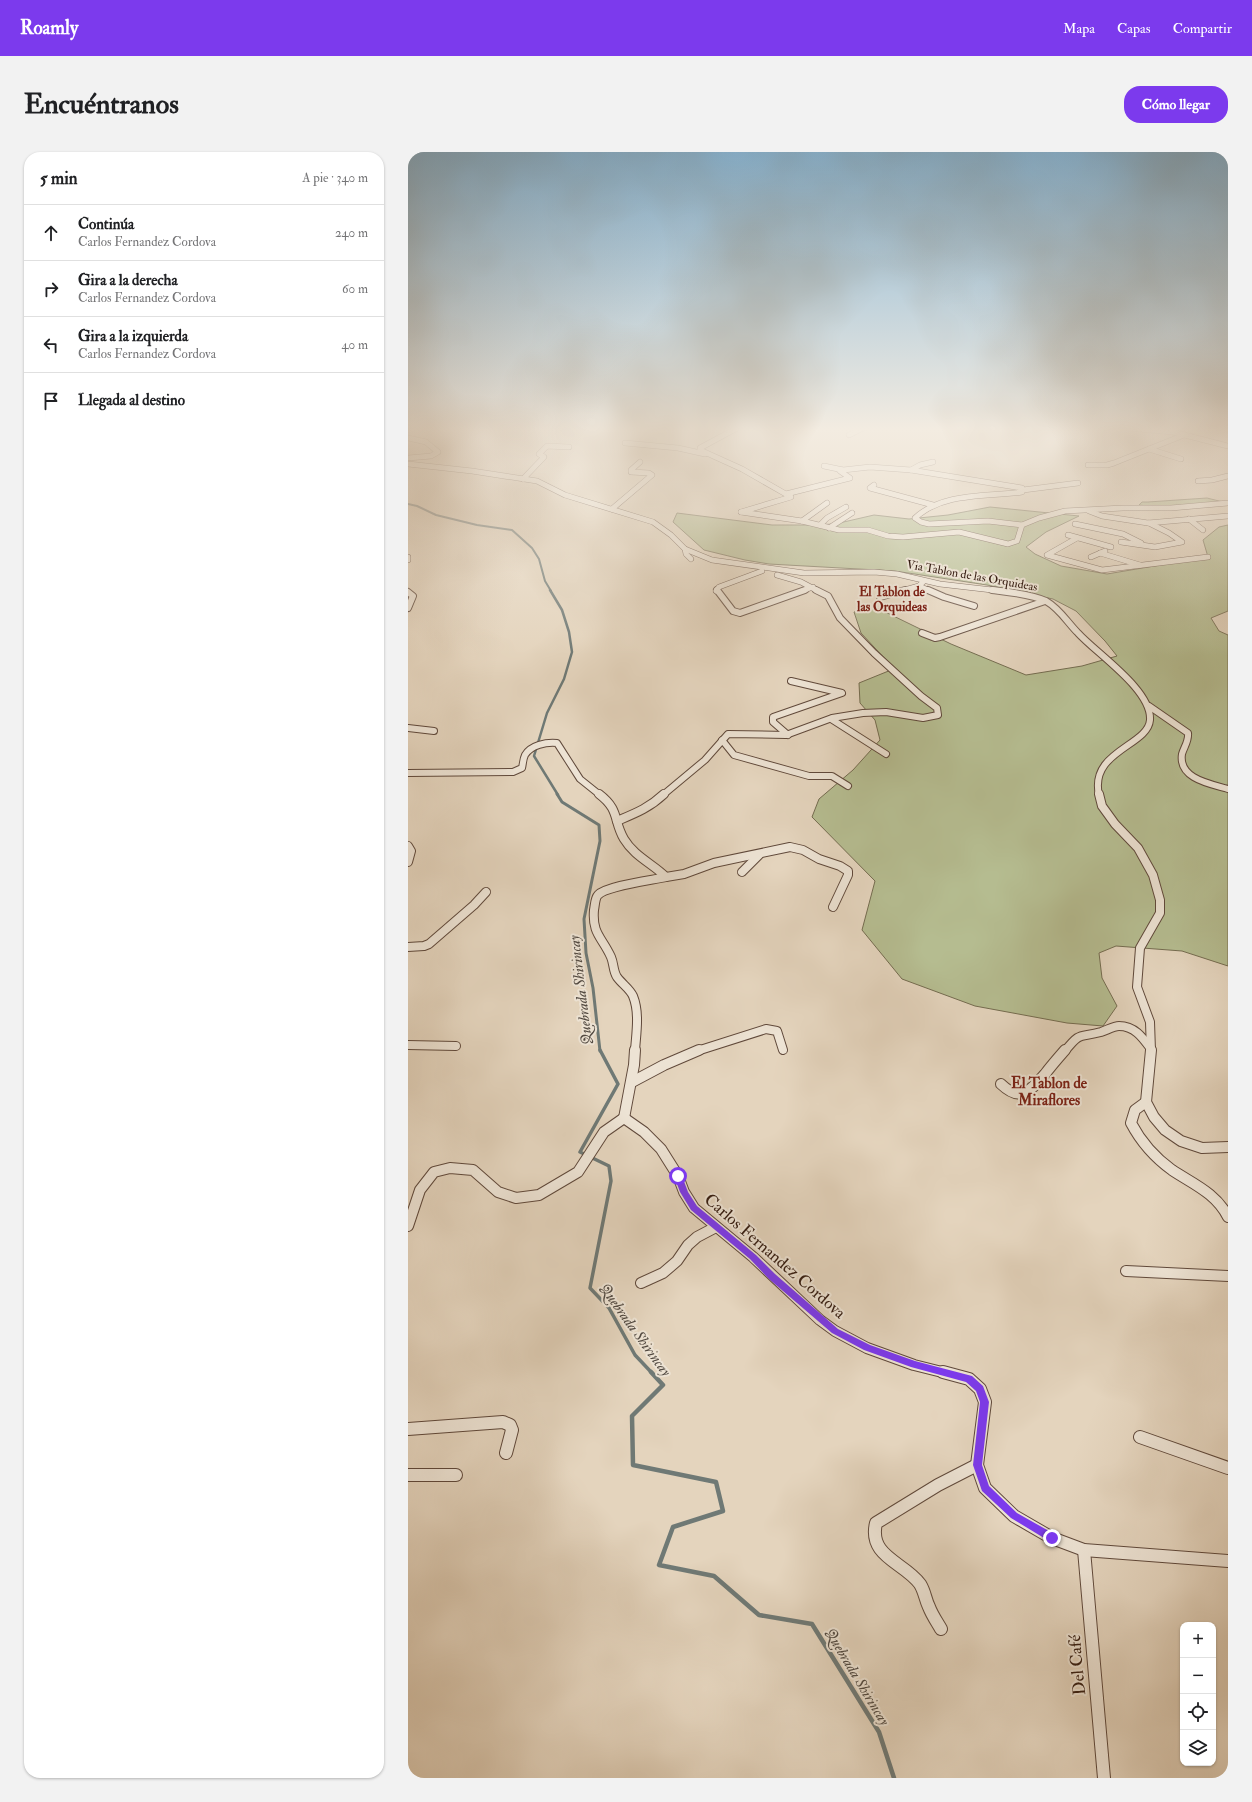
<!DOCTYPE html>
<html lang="es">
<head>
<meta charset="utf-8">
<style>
	body { margin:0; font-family:"IM FELL Double Pica",serif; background:#f2f2f2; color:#202124 }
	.controls { position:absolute; right:12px; bottom:12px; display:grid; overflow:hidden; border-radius:8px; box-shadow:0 1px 3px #0004 }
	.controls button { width:36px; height:36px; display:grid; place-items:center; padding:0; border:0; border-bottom:1px solid #e0e0e0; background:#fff; color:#202124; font:20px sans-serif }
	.stop { position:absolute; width:12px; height:12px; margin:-9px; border:3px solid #7c3aed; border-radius:50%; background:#fff }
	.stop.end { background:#7c3aed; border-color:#fff; box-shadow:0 1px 4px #0008 }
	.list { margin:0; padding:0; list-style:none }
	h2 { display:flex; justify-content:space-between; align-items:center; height:52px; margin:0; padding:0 16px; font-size:17px }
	h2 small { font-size:13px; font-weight:400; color:#757577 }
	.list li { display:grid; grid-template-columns:26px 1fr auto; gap:12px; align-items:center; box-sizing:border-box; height:56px; padding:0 16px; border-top:1px solid #e0e0e0 }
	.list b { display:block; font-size:15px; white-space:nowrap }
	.list p { margin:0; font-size:13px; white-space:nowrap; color:#757577 }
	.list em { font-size:13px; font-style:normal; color:#757577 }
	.icon { flex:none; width:22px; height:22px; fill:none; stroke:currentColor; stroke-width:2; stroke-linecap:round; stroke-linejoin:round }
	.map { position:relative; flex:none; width:820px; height:1626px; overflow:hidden; border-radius:16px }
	header { display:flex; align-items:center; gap:24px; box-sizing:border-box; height:56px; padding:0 20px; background:#7c3aed; color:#fff }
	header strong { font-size:19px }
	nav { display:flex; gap:22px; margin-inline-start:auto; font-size:14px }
	.intro { display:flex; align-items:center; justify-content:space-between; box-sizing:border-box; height:96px; padding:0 24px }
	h1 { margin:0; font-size:28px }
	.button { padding:10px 18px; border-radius:16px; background:#7c3aed; color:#fff; font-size:14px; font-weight:700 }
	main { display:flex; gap:24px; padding:0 24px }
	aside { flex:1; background:#fff; border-radius:16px; box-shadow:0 1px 3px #0004 }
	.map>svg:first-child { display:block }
</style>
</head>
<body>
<header>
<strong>Roamly</strong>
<nav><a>Mapa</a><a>Capas</a><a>Compartir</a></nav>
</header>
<div class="intro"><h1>Encuéntranos</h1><a class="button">Cómo llegar</a></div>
<main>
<aside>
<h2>5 min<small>A pie · 340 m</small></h2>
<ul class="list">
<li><svg class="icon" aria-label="ahead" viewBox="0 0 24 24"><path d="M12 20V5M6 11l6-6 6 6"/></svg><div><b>Continúa</b><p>Carlos Fernandez Cordova</p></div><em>240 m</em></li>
<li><svg class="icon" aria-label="right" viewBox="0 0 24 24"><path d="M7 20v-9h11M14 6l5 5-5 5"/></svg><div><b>Gira a la derecha</b><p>Carlos Fernandez Cordova</p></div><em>60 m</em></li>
<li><svg class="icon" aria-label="left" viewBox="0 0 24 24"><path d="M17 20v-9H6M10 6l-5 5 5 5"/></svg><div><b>Gira a la izquierda</b><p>Carlos Fernandez Cordova</p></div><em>40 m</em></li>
<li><svg class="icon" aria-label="arrive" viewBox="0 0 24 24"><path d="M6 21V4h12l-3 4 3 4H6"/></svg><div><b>Llegada al destino</b></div></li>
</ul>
</aside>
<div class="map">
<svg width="820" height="1626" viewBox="0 0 820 1626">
	<rect width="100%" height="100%" fill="#e4d4bd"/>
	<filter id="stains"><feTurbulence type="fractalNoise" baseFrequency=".005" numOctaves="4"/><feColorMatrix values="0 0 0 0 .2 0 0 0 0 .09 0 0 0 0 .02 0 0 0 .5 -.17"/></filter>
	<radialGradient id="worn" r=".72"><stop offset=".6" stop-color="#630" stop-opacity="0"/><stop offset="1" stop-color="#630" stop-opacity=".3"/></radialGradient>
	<g fill="#b5bc90" stroke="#746c50">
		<path d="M799,346L815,350L749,355L731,353L734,350H740Z"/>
		<path d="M582,355L671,364L638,380L618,395L627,402L653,414L699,422L800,405L795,388L811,375L820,373V459L803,466L811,479L820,483V814L774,799L708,794L691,801L694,826L709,854L695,874L659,871L567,854L494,827L454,778L467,729L404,665L411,647L445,618L472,588L467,568L452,551L451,531L483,518L479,509L453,481L446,460L469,456L543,492L618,523L674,514L709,504L697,489L668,459L645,447L579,433L487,419L361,412L337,408L296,398L265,370L269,361L364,373H402L427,372L466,363L501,367L540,363Z"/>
	</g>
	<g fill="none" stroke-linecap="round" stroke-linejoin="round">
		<path stroke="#6f7975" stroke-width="2" d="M0,352L9,354L28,363L69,373L104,378L124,396L131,407L137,429L143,439"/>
		<path stroke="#6f7975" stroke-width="2.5" d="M142,438L154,458L161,480L164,500L156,527L139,561L126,604L150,643"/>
		<path stroke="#6f7975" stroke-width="3" d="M149,642L154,650L191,673L192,689L176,767L178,801L185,836L192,899"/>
		<path stroke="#6f7975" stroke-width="3.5" d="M192,898L210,932L172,1000L201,1014L203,1029L182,1136L201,1156L227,1203L244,1221"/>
		<path stroke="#6f7975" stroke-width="4.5" d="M243,1220L255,1233L224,1264L225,1313L308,1330L315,1359L265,1375L251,1413L306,1424L351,1463L404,1472L471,1580L486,1626"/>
		<defs>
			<g id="minor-far4">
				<path d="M329,276L292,296V298L334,317L383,345L333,360"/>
				<path d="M720,276L765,280L820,294"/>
				<path d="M441,283L455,276"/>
				<path d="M0,286L18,290L30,300L23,304L0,306"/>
				<path d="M217,291L270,296L297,302"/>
				<path d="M741,297L773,307"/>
				<path d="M0,312L64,319L129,329L157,343L245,370L263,383L277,397L304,408L396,421L466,420L489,422L532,432L593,439"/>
				<path d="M680,313H699L706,311L776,283"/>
				<path d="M416,314L435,318L462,315L503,318L614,336V340C578,345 535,340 507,366L513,370L521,372L580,369L614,373"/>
				<path d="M503,318L512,313L525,310"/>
				<path d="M115,327L136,305L131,302L139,294L161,295"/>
				<path d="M790,329L804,328L820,324"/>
				<path d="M466,333L462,336L525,353"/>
				<path d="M615,338L670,331"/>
				<path d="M378,342L442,326L432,319L434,318"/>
				<path d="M204,357L244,323L241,321L223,320V318L232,310"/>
				<path d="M681,359L694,364L740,371L820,364"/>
				<path d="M333,360L394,369L431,378H460L480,384L495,385L551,380L600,392L609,389L614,373L631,366L657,359L715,356H763L820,351"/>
				<path d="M781,367L795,378"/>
				<path d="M394,369L419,351"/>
				<path d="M667,372L715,382L733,391"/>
				<path d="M412,373L419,366L438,355"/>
				<path d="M421,376L444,361"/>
				<path d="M660,383L703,395"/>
				<path d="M669,386L639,403L694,418L800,405"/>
				<path d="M713,390L747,395L774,390L761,381L741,371"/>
				<path d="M277,397L278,402L283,407"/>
				<path d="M692,401L732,413"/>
				<path d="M0,405V408"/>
				<path d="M683,405L697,399"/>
				<path d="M369,423L393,430L410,439"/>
				<path d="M516,429L511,434L522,439"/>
				<path d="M308,439L311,435L354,419"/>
				<path d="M394,439L405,435"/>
				<path d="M493,439L511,434"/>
			</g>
			<g id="minor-far3">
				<path d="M309,438L325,459L332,461L397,438"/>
				<path d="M520,438L536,445L566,454"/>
				<path d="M584,438C600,440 623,442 638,449C652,457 659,470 670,481C689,502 744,538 742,568C740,594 681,599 691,643"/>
				<path d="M0,440L5,444L0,456"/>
				<path d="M472,445L497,438"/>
				<path d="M514,481L527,486L532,485L637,449"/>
				<path d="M741,554L780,581C781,589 776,595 774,602C770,627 803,632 820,637"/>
				<path d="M423,567L478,602"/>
				<path d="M0,576L26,579"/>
				<path d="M380,583L365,570V565L434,541L383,529"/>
				<path d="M314,588L326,603L401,624H424L440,634"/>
				<path d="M0,621L105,620L114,616C115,612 115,607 117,603C123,593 138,590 149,591L172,627L192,643"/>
				<path d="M255,643L297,608L320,582L378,583L424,566L455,561L478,560L515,566L530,563L529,556L513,544L466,501L432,466L420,444L408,438"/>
			</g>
			<g id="minor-far2">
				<path d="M191,642C212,658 205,668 216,687C226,704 245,712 258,725C245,728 198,734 190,743C187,746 187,753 186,758C184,782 194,785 203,805C206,812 205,819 209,825C214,832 222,837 225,844C232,861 228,882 227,899"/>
				<path d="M691,642L694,654L707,672L730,696L745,723L752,748V761L732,796L729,835L742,870L743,899"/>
				<path d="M209,669C228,661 241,656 256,642"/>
				<path d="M0,694L3,699L0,710"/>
				<path d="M334,720L351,703"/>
				<path d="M258,725L276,722L306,711L382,695L395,698L411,707L432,714L440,719V723L425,755"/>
				<path d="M0,795L16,794L21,792L66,753L78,740"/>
				<path d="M0,893L48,894"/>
				<path d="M289,899L358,877L369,879L375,898"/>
				<path d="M657,899C673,879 671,886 693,880C699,878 706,874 711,874C727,874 735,886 743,897"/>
			</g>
			<g id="minor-far1">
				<path d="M743,898L738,950L746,965L757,978L773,989L794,996L820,995"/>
				<path d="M224,930L256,913L291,898"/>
				<path d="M593,932C613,951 622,939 637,922C643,914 650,906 657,898"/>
				<path d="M738,950L727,958L723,971C733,990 746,1005 764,1018C785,1032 808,1041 820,1065"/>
				<path d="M216,966L226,913L227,898"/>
				<path d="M216,966L236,980L253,997L270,1024L276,1040L286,1056L345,1105L412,1168L427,1179L459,1196L506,1213L538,1221"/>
				<path d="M0,1074L12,1038L26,1020L42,1016L65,1018L90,1040L108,1046L131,1043L170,1020L196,980L216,966"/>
				<path d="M718,1119L820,1124"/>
				<path d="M233,1131L255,1121L269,1109L280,1093L289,1085L308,1075"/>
			</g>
			<g id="minor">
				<path d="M535,1220L561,1227L572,1237L577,1250L569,1313L577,1336L606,1364L644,1386L676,1398L820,1409"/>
				<path d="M0,1277L95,1270L102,1273L104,1278L98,1301"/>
				<path d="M732,1285L820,1316"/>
				<path d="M0,1323H48"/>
				<path d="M676,1398L696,1626"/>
				<path d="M533,1477C529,1470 524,1463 521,1455C517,1447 517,1440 512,1432C496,1410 460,1405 468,1371L530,1333L569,1313"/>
			</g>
		</defs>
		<use href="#minor-far4" stroke="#60493b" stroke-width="6"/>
		<use href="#minor-far3" stroke="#60493b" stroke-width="8"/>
		<use href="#minor-far2" stroke="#60493b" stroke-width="10"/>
		<use href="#minor-far1" stroke="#60493b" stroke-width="12"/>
		<use href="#minor" stroke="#60493b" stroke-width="14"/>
		<use href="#minor-far4" stroke="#ede3d4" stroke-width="5"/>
		<use href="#minor-far3" stroke="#ede3d4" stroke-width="6"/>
		<use href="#minor-far2" stroke="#ede3d4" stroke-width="8"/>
		<use href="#minor-far1" stroke="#ede3d4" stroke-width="10"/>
		<use href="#minor" stroke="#ede3d4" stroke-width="12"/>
	</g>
	<linearGradient id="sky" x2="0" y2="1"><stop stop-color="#87b5d5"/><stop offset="0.55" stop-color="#f3ece1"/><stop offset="1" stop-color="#f3ece1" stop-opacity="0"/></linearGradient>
	<rect width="820" height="504" fill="url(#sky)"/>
	<path fill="#7c3aed" d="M270,1021L274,1024L280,1040L289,1054L348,1103L367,1122L430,1177L462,1193L507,1209L564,1224L575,1234L581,1250L574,1313L581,1334L609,1361L648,1383L649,1386L648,1389L644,1391L641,1389L603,1366L574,1339L565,1313L572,1250L568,1239L558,1230L503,1215L456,1198L424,1181L361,1127L342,1107L283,1058L272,1040L266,1024Z"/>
	<g text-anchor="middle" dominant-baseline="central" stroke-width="4" stroke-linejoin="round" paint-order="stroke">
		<g font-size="12" fill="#341b10" stroke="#ede3d4">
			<text transform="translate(564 424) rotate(10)">Via Tablon de las Orquideas</text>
		</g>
		<g font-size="13" font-weight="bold" fill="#7a1f14" stroke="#ede3d4">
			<text x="484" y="440">El Tablon de<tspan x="484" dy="15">las Orquideas</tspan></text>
		</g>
		<g font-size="15" font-style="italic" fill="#524a42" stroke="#ede3d4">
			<text transform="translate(173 838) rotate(-97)">Quebrada Shirincay</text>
			<text transform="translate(227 1178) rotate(54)">Quebrada Shirincay</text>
			<text transform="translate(449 1525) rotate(59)">Quebrada Shirincay</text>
		</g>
		<g font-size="15" font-weight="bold" fill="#7a1f14" stroke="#ede3d4">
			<text x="641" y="931">El Tablon de<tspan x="641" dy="17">Miraflores</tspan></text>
		</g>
		<g font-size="17" fill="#341b10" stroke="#ede3d4">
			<text transform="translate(367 1104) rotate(41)">Carlos Fernandez Cordova</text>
			<text transform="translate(669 1513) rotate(-95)">Del Café</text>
		</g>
	</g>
	<rect width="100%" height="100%" filter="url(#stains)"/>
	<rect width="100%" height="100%" fill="url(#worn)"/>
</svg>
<div class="controls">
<button>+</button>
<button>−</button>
<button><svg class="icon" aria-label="locate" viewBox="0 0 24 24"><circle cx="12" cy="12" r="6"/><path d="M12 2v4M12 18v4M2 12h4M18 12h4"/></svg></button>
<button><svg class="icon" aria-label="layers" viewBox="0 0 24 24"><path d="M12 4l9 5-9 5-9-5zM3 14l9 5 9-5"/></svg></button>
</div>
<div class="stop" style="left:270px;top:1024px"></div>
<div class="stop end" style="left:644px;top:1386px"></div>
</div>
</main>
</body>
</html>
